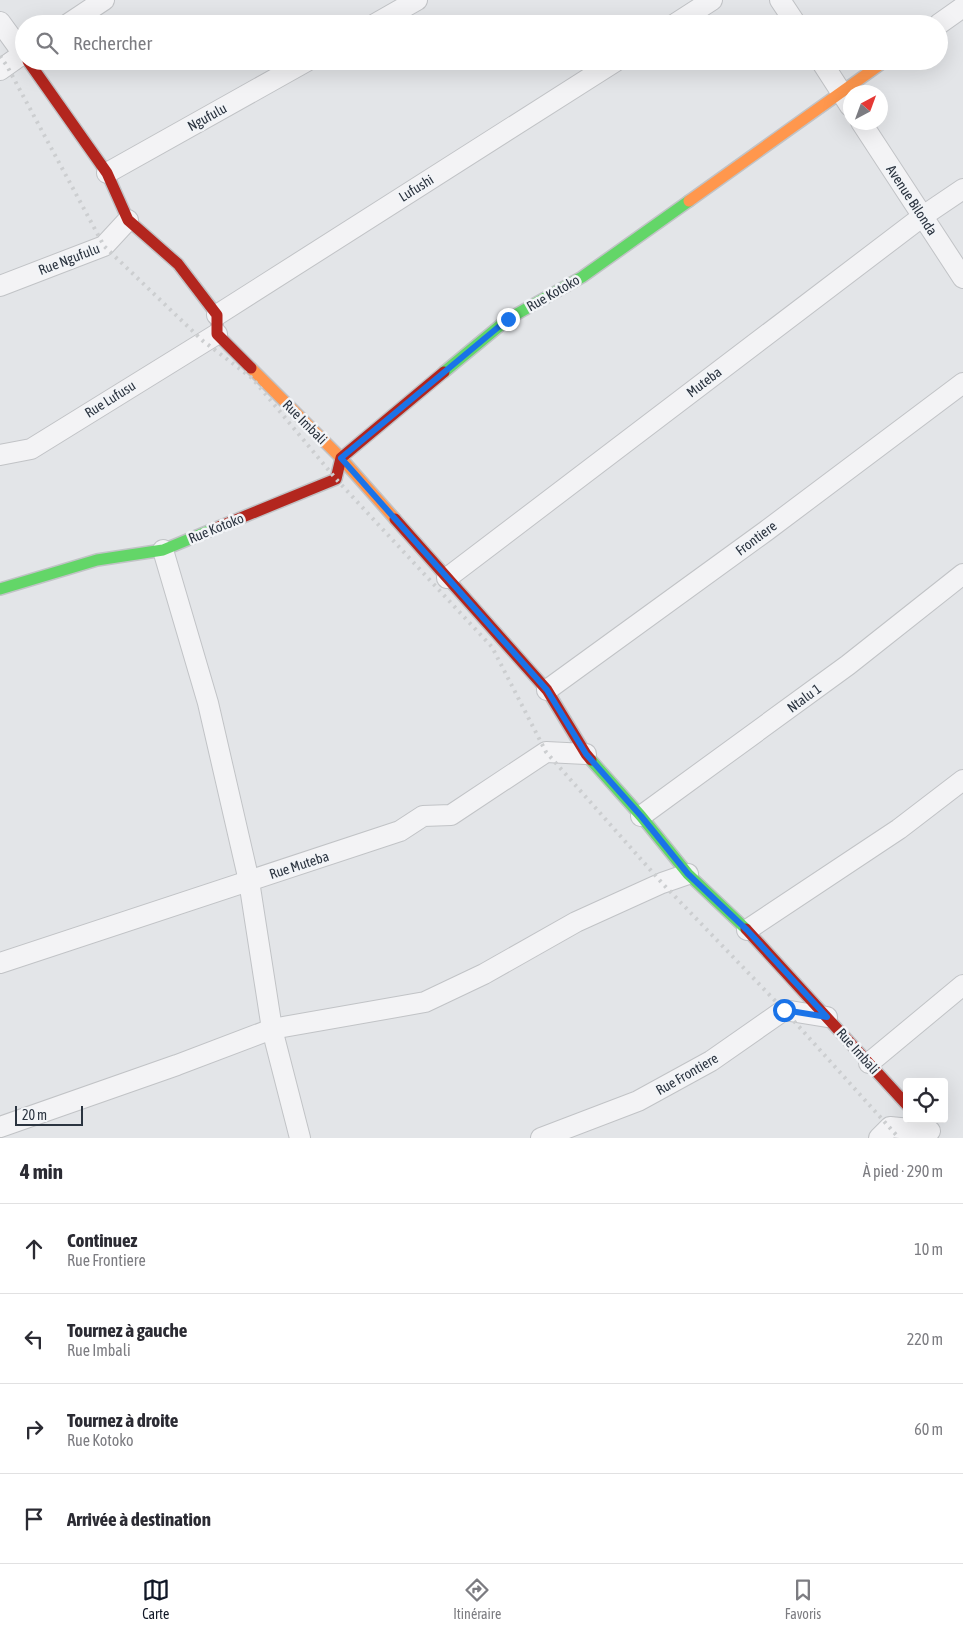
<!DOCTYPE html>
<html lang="fr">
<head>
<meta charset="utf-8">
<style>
	:root { --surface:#fff; --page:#f2f2f3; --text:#2b2b33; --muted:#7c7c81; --line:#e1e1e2; --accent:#111827 }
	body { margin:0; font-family:"Asap Condensed",sans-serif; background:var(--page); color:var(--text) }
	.controls { position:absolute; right:15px; bottom:15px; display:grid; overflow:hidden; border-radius:5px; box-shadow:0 5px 20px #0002 }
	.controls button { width:45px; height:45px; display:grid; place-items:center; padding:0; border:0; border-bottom:1px solid var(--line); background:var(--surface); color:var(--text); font:25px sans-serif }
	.compass { position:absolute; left:843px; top:85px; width:45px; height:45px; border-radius:50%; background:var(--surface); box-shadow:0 5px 20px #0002; rotate:41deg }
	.scale { position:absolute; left:15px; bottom:12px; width:68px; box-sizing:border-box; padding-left:5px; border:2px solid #2b3440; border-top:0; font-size:14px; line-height:18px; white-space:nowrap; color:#2b3440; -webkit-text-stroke:4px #f2f4f7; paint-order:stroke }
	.stop { position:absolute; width:15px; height:15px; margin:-11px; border:4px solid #1a73e8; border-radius:50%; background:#fff }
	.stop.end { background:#1a73e8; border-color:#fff; box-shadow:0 1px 5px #0008 }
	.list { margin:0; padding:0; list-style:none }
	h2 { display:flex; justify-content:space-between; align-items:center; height:65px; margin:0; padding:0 20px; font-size:21px }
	h2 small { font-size:16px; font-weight:400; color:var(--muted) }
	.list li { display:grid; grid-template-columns:32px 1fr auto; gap:15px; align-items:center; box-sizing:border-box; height:90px; padding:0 20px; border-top:1px solid var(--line) }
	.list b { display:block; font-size:19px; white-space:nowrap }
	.list p { margin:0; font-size:16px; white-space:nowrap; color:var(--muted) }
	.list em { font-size:16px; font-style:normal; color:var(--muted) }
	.icon { flex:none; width:28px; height:28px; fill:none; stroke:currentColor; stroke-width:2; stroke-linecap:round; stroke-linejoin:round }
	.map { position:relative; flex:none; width:963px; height:1138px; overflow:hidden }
	.search { position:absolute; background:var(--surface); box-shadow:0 5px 20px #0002; left:15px; right:15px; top:15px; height:55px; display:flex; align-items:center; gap:12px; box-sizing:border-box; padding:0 18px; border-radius:28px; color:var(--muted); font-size:19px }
	.sheet { height:425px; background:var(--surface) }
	nav { display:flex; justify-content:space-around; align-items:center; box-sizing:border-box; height:70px; border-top:1px solid var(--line); background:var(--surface); font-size:14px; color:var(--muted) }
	nav a { display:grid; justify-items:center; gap:2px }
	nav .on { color:var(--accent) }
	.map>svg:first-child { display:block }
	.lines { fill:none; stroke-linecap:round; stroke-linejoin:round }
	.street-casing { stroke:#c1c3c6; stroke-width:22 }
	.fast-casing { stroke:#c1c3c6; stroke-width:14 }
	.slow-casing { stroke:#c1c3c6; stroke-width:14 }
	.jam-casing { stroke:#c1c3c6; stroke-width:14 }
	.street { stroke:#f3f3f5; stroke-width:20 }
	.fast { stroke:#63d668; stroke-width:11 }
	.slow { stroke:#ff974d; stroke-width:11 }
	.jam { stroke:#b3261e; stroke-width:11 }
	.rail { stroke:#ccced0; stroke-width:4; stroke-dasharray:2.5 5; stroke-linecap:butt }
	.route { stroke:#1a73e8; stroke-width:6 }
	.labels { text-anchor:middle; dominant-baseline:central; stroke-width:5; stroke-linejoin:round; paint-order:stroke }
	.street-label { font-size:14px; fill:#2b3440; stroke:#f2f4f7 }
</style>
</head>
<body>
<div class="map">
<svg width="963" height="1138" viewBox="0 0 963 1138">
	<rect width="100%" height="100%" fill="#e3e5e8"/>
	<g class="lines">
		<defs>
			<g id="street">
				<path d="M780,0L796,24"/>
				<path d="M0,22L24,55"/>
				<path d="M68,24L104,0"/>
				<path d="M375,24L417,0"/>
				<path d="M675,24L712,0"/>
				<path d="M939,24L963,7"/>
				<path d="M821,61L850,106"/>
				<path d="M0,70L24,53"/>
				<path d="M861,122L963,278"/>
				<path d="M107,173L307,61"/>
				<path d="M0,286L104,246L128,220"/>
				<path d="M217,315L616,61"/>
				<path d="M0,455L31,449L217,334"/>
				<path d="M163,550L208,703L249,881L272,1029L300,1138"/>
				<path d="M447,578L923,216L963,189"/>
				<path d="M547,690L766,531L963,383"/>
				<path d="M641,816L848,665L963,574"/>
				<path d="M747,930L899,829L963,780"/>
				<path d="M0,963L400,831L423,816L451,815L546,752L586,754"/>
				<path d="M869,1063L963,985"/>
				<path d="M0,1127L177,1065L272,1029L425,1002L484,974L576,922L662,883L688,874"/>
				<path d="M541,1138L638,1101L711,1061L784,1010L827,1017"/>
				<path d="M879,1138L890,1127L930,1131"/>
			</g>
			<g id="fast">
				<path d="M444,372L508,319L582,277L689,201"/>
				<path d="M0,589L97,560L163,550L216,528"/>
				<path d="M591,760L641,816L688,874L746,929"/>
			</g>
			<g id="slow">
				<path d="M689,201L885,61"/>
				<path d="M251,368L341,458L395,519"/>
			</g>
			<g id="jam">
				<path d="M28,61L107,173L128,220L178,264L217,315V334L251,368"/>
				<path d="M395,519L547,690L586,754L591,760"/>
				<path d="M216,528L336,479L341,458L444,372"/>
				<path d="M746,929L907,1105"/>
			</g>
		</defs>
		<!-- street casing -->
		<use href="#street" class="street-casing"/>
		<!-- fast casing -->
		<use href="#fast" class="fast-casing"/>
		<!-- slow casing -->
		<use href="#slow" class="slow-casing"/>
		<!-- jam casing -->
		<use href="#jam" class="jam-casing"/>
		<!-- street -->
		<use href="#street" class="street"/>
		<!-- fast -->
		<use href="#fast" class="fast"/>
		<!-- slow -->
		<use href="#slow" class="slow"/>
		<!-- jam -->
		<use href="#jam" class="jam"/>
		<!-- rail -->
		<path class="rail" d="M0,56L7,66L104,246L203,341L252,378L336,479L492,647L546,752L662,883L784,1010L899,1138"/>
	</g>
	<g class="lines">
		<!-- route -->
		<path class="route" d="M508,319L341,458L547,690L586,754L641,816L688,874L747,930L827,1017L784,1010"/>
	</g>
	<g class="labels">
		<!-- street labels -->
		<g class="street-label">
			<text transform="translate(207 117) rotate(-29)">Ngufulu</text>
			<text transform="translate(416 188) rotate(-32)">Lufushi</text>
			<text transform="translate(912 200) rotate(57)">Avenue Bilonda</text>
			<text transform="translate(69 259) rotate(-21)">Rue Ngufulu</text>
			<text transform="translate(553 293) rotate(-30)">Rue Kotoko</text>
			<text transform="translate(704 382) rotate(-37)">Muteba</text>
			<text transform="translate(110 399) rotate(-32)">Rue Lufusu</text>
			<text transform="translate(305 422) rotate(45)">Rue Imbali</text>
			<text transform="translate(216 528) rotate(-22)">Rue Kotoko</text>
			<text transform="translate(756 538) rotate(-37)">Frontiere</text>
			<text transform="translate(804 698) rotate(-36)">Ntalu 1</text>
			<text transform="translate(299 865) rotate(-18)">Rue Muteba</text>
			<text transform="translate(858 1051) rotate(48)">Rue Imbali</text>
			<text transform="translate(687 1074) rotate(-30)">Rue Frontiere</text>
		</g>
	</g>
</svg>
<div class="controls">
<button><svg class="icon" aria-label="locate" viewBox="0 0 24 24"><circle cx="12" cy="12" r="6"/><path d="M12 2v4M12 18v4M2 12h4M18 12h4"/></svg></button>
</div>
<svg class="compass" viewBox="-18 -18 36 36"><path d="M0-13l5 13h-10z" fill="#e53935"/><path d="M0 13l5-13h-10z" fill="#7c7c81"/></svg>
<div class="scale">20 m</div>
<div class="stop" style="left:784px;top:1010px"></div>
<div class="stop end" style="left:508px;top:319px"></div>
<div class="search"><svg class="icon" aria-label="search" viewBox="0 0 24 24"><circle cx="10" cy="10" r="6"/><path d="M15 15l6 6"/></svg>Rechercher</div>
</div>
<section class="sheet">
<h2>4 min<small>À pied · 290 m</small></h2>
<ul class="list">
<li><svg class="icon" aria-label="ahead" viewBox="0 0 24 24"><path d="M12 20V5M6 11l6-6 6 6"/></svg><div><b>Continuez</b><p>Rue Frontiere</p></div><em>10 m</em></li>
<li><svg class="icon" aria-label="left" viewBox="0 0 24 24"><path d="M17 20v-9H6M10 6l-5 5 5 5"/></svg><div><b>Tournez à gauche</b><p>Rue Imbali</p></div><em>220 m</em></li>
<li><svg class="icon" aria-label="right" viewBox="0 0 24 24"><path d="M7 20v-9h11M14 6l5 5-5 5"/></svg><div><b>Tournez à droite</b><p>Rue Kotoko</p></div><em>60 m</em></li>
<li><svg class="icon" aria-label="arrive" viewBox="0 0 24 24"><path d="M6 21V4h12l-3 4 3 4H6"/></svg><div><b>Arrivée à destination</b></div></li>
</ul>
</section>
<nav>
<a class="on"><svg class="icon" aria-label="map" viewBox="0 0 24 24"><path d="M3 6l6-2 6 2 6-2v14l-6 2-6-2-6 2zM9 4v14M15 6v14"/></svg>Carte</a>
<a><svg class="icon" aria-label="directions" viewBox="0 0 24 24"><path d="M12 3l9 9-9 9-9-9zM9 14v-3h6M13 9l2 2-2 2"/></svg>Itinéraire</a>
<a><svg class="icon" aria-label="saved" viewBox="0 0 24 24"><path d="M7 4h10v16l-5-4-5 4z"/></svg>Favoris</a>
</nav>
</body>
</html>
